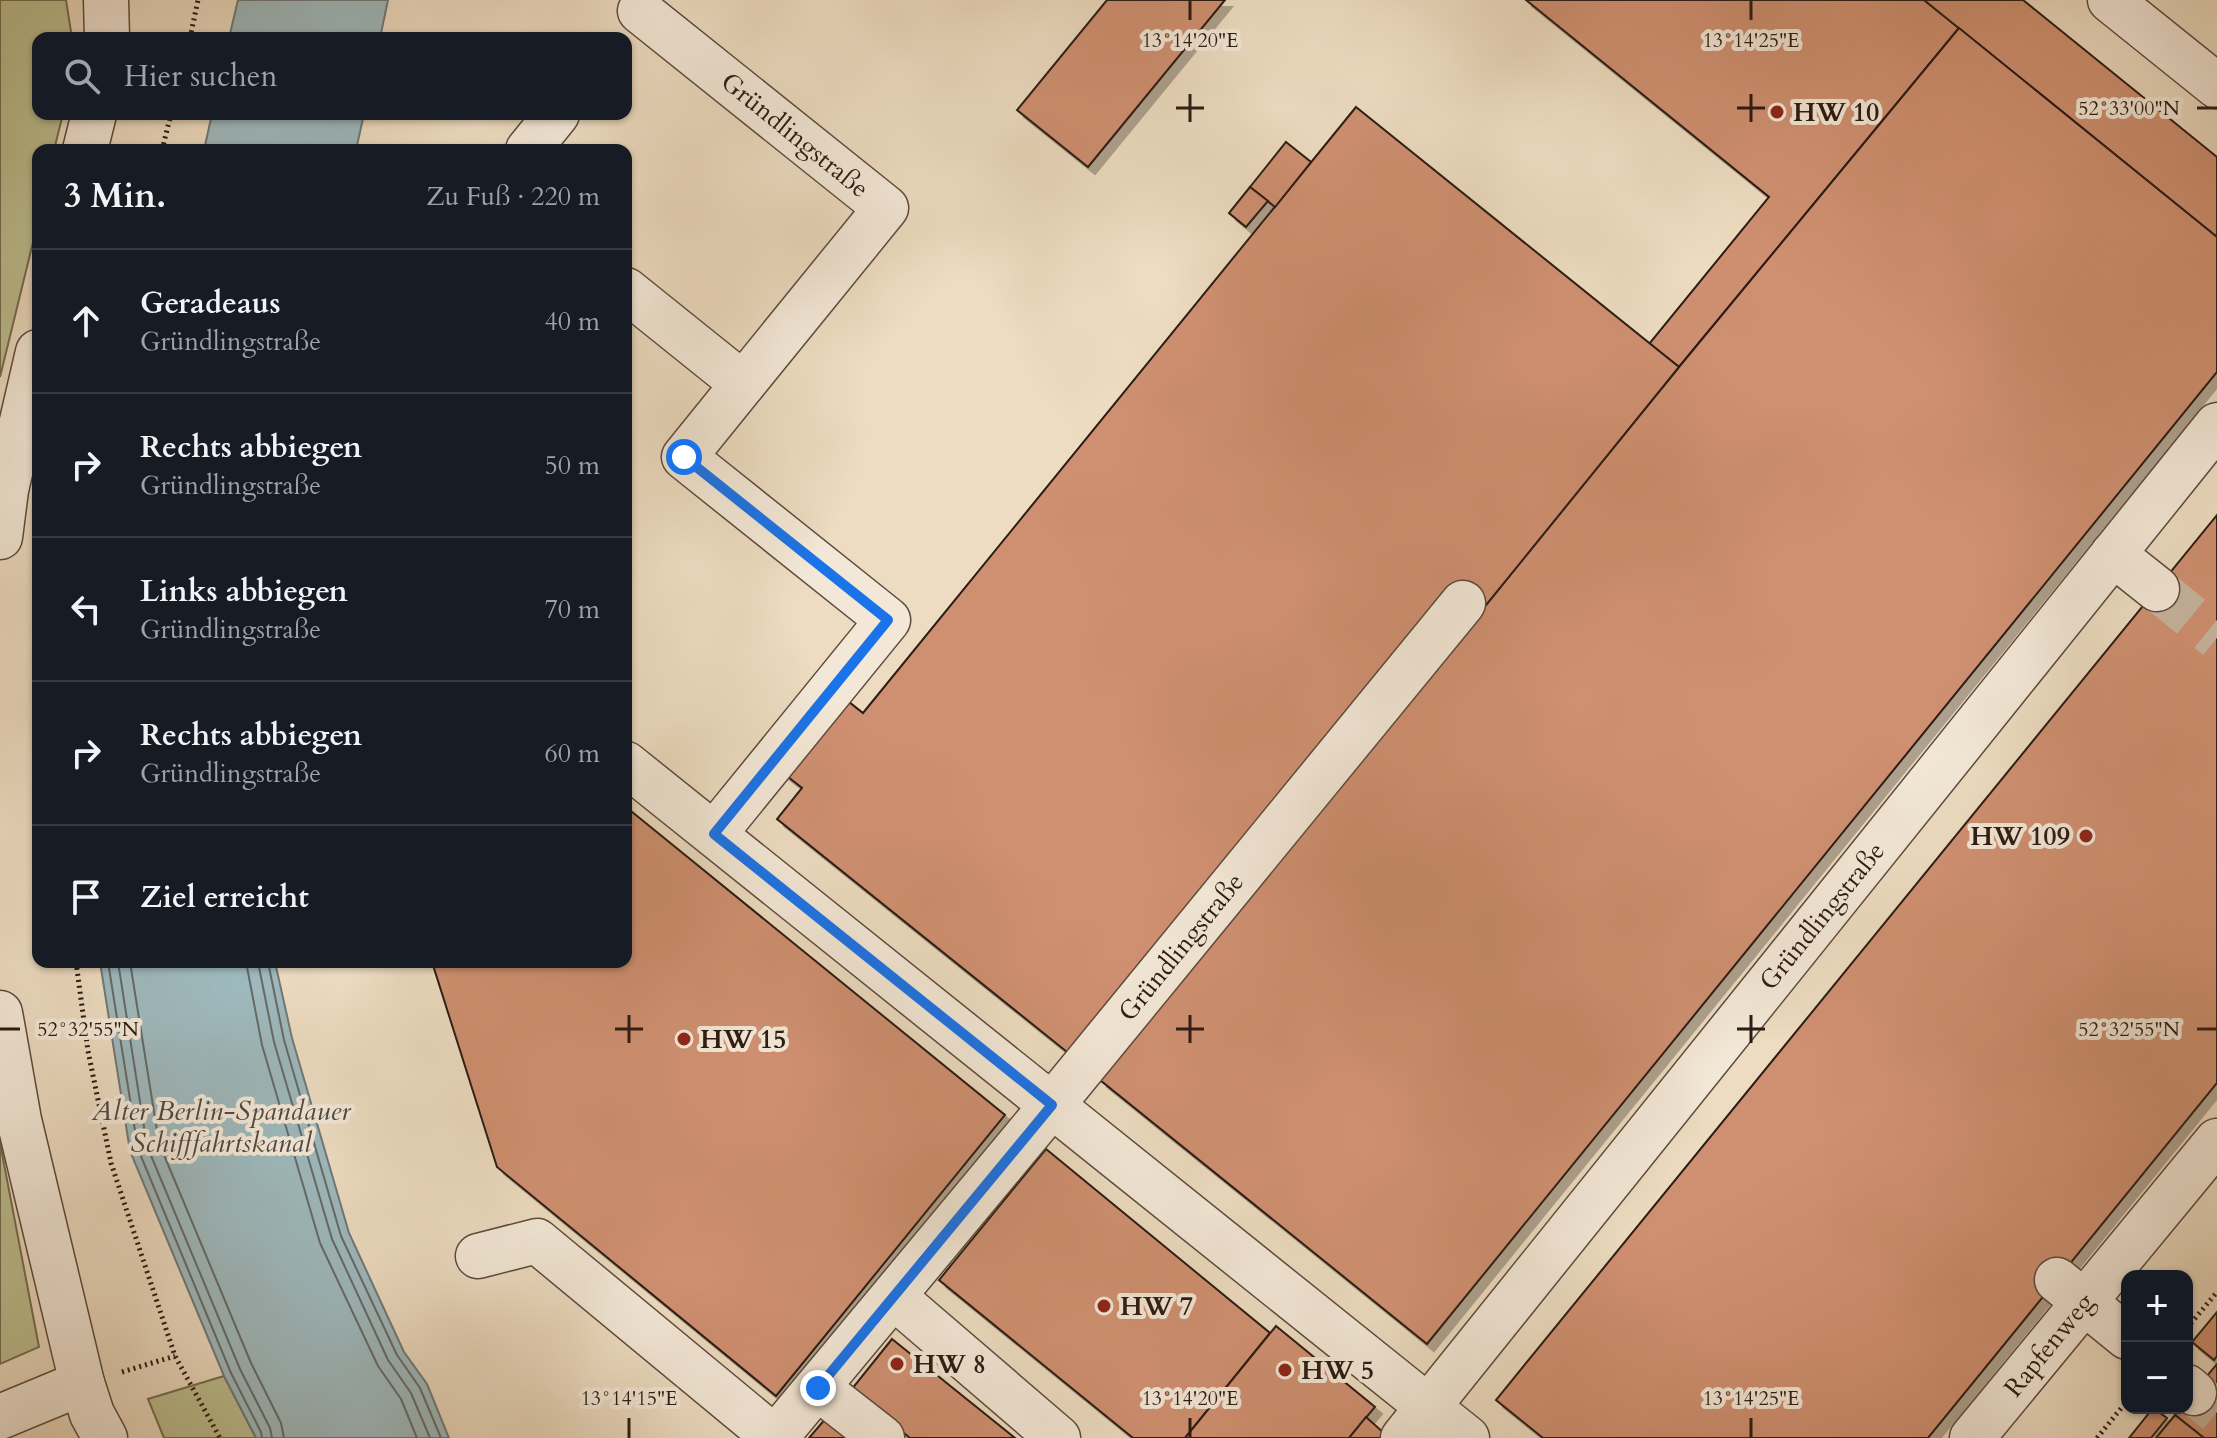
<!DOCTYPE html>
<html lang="de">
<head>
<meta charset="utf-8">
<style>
	:root { --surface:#171b24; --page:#20242c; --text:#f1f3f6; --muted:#9ea1a6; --line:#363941 }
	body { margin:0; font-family:Cardo,serif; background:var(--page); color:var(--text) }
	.controls { position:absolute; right:24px; bottom:24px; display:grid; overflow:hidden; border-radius:16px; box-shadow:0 2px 6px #0004 }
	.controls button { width:72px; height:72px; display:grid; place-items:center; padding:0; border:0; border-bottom:2px solid var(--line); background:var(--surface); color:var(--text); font:40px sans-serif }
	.stop { position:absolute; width:24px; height:24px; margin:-18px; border:6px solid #1a73e8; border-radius:50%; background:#fff }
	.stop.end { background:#1a73e8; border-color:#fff; box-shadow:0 2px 8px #0008 }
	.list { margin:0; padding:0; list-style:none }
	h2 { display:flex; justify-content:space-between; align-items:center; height:104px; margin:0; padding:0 32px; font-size:34px }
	h2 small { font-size:26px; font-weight:400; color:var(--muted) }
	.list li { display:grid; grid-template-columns:52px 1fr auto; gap:24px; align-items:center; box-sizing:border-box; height:144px; padding:0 32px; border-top:2px solid var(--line) }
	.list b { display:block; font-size:30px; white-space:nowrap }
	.list p { margin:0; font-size:26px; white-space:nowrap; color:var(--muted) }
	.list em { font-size:26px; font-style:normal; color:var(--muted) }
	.icon { flex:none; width:44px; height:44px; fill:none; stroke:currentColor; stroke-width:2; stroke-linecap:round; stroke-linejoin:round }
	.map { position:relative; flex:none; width:2217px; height:1438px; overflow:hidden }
	.search { position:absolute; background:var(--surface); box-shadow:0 2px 6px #0004; left:32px; top:32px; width:600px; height:88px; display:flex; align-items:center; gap:20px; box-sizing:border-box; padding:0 28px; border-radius:16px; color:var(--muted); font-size:30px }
	.panel { position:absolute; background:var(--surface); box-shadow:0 2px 6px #0004; left:32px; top:144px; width:600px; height:824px; border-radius:16px }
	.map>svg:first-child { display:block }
	.green { fill:#bdbf90; stroke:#746c52; stroke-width:2 }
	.water { fill:#9eb9bd; stroke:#707979; stroke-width:2 }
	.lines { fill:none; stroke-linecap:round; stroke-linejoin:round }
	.shore { stroke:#656a68; stroke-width:2 }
	.building { fill:#cf9071; stroke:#2c1a13; stroke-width:2; filter:url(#shadow) }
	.minor-tunnel { stroke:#c6b59e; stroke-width:44; stroke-dasharray:44 22; stroke-linecap:butt }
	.minor-casing { stroke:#5c4a3e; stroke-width:47 }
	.path { stroke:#2c1a13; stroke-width:5; stroke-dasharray:2 4; stroke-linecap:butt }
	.minor { stroke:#f3e8d7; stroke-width:44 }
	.route { stroke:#1a73e8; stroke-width:10 }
	.ticks { fill:none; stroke:#2c1a13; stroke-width:3 }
	.poi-dot { fill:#8f2418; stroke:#f3e8d7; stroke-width:3 }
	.labels { text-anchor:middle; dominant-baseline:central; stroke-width:8; stroke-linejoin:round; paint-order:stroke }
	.poi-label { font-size:26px; font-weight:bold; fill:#2c1a13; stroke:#f3e8d7; text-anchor:start }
	.street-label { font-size:26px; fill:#2c1a13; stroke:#f3e8d7 }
	.water-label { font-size:28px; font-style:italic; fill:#4e4a46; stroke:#f3e8d7 }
	.ticks-label { font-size:20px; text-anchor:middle; fill:#2c1a13; stroke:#f3e8d7; stroke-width:8; stroke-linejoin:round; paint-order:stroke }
</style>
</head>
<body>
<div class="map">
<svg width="2217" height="1438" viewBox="0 0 2217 1438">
	<defs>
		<filter id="shadow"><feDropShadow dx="7" dy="7" stdDeviation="0" flood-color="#0004"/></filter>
	</defs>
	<rect width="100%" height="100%" fill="#eddcc1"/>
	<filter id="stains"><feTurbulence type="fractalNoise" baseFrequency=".0025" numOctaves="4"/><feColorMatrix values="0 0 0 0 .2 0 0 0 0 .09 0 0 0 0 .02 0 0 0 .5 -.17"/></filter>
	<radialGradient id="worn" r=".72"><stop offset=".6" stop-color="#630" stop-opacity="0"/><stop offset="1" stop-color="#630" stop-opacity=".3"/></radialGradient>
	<!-- green -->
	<g class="green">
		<path d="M0,0H66L72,38H38V114H63L54,150H38V222L0,377Z"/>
		<path d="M0,1143L39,1347L0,1364Z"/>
		<path d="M224,1376L256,1438H164L148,1399Z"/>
	</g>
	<!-- water -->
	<g class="water">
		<path d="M238,0H388L380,38H229Z"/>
		<path d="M212,114H364L356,150H204Z"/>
		<path d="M100,962H275L292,1038L349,1233L404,1352L427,1384L449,1438H256L224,1376L130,1151Z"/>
	</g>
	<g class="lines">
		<!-- shore -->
		<g class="shore">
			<path d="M108,962L138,1149L231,1373L261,1432L262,1438"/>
			<path d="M118,962L147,1146L240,1369L270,1428L272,1438"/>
			<path d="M130,962L159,1143L251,1363L281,1423L284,1438"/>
			<path d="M246,962L262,1045L320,1243L378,1366L401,1399L417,1438"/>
			<path d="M258,962L274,1042L332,1239L388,1360L411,1393L430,1438"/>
			<path d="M268,962L284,1040L341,1236L397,1355L420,1388L441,1438"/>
		</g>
	</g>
	<!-- building -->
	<g class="building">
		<path d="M1107,0H1225L1088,167L1017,110Z"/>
		<path d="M1526,0H1924L1959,28L1679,367L1649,344L1769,197Z"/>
		<path d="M1924,0H2023L2217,157V237Z"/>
		<path d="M1959,28L2217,237V372L1427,1344L1100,1080L1679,367Z"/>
		<path d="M1356,107L1679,367L1478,615L1072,1056L777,819L802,788L783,773L844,698L863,713Z"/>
		<path d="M1286,142L1311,162L1275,207L1250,187Z"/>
		<path d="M1250,187L1268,201L1246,227L1229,213Z"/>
		<path d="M2217,515V1083L1928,1438H1543L1496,1400Z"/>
		<path d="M626,807L1005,1115L776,1396L497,1167L432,962H626Z"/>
		<path d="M1046,1149L1270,1333L1185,1438H1133L939,1280Z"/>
		<path d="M2217,1312V1356L2214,1360L2192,1342Z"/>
		<path d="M1276,1326L1375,1407L1349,1438H1185Z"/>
		<path d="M892,1339L1015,1438H910L851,1390Z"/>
		<path d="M2217,1364V1386L2206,1377Z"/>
		<path d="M2206,1377L2217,1386V1438H2204L2175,1415Z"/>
		<path d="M2153,1408L2167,1418L2151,1438H2129Z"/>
		<path d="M2175,1415L2204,1438H2156Z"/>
		<path d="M827,1417L852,1438H809Z"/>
		<path d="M1366,1417L1384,1433L1380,1438H1349Z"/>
	</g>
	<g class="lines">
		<!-- minor-tunnel -->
		<g class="minor-tunnel">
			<path d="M2157,589L2217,638"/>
			<path d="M2194,1393L2217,1412"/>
		</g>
		<defs>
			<g id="minor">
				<path d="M106,0L107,38"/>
				<path d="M2110,0L2217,86"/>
				<path d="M85,150L94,114"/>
				<path d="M528,150L557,114"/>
				<path d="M626,290L743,384L886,208L640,11"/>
				<path d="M0,537L6,490L38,352"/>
				<path d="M2113,554L2157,589"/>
				<path d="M626,764L1467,1438"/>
				<path d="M714,834L888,620L684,457L743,384"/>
				<path d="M0,1013L19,1120L82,1383L92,1414L105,1438"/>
				<path d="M478,1256L537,1241L775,1438L1052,1105L1463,603"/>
				<path d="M2057,1280L2127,1337"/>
				<path d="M894,1297L1058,1438"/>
				<path d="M2187,1387L2194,1393"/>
				<path d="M818,1388L882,1438"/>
				<path d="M0,1417L82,1383"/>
				<path d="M1403,1438L2217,425"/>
				<path d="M1972,1438L2217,1141"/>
			</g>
		</defs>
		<!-- minor casing -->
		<use href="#minor" class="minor-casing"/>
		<!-- path -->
		<g class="path">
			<path d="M190,38L198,0"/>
			<path d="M162,150L171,114"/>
			<path d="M76,962L88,1051L111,1163L175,1356L220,1438"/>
			<path d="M2187,1328L2217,1292"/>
			<path d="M122,1372L175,1356"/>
			<path d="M2097,1438L2127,1401"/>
		</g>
		<!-- minor -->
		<use href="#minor" class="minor"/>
	</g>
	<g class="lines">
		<!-- route -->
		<path class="route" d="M684,457L888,620L714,834L1052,1105L818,1388"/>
	</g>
	<!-- ticks -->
	<path class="ticks" d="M1190,0V20M1751,0V20M1190,94V122M1751,94V122M1176,108H1204M1737,108H1765M2197,108H2217M629,1015V1043M1190,1015V1043M1751,1015V1043M0,1029H20M615,1029H643M1176,1029H1204M1737,1029H1765M2197,1029H2217M629,1418V1438M1190,1418V1438M1751,1418V1438"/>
	<!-- markers -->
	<g class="poi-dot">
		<circle cx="1777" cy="112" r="8"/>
		<circle cx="2086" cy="836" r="8"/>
		<circle cx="684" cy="1039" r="8"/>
		<circle cx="1104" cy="1306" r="8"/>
		<circle cx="897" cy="1364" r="8"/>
		<circle cx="1285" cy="1370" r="8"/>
	</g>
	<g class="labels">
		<!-- poi labels -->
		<g class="poi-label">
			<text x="1793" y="112">HW 10</text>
			<text x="2070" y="836" text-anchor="end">HW 109</text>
			<text x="700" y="1039">HW 15</text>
			<text x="1120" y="1306">HW 7</text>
			<text x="913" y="1364">HW 8</text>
			<text x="1301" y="1370">HW 5</text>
		</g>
		<!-- street labels -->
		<g class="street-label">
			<text transform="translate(795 135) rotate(39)">Gründlingstraße</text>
			<text transform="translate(1822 916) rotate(-51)">Gründlingstraße</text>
			<text transform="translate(1181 947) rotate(-51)">Gründlingstraße</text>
			<text transform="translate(2049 1345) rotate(-51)">Rapfenweg</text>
		</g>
		<!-- water labels -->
		<g class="water-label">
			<text x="221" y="1111">Alter Berlin-Spandauer<tspan x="221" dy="32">Schifffahrtskanal</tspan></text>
		</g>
	</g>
	<g class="ticks-label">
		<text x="1190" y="47">13°14'20"E</text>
		<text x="1751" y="47">13°14'25"E</text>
		<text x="2129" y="115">52°33'00"N</text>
		<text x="88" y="1036">52°32'55"N</text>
		<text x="2129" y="1036">52°32'55"N</text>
		<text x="629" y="1405">13°14'15"E</text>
		<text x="1190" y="1405">13°14'20"E</text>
		<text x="1751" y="1405">13°14'25"E</text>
	</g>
	<rect width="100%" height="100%" filter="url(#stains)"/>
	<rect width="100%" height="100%" fill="url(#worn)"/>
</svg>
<div class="controls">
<button>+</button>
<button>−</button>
</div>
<div class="stop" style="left:684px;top:457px"></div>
<div class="stop end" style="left:818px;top:1388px"></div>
<div class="search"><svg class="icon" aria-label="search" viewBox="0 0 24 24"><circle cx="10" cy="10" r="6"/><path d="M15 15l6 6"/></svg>Hier suchen</div>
<section class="panel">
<h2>3 Min.<small>Zu Fuß · 220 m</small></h2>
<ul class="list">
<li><svg class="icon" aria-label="ahead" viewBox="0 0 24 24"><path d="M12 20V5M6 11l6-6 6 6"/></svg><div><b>Geradeaus</b><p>Gründlingstraße</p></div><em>40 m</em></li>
<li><svg class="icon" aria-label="right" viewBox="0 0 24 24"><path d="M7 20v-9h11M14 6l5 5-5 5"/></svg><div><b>Rechts abbiegen</b><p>Gründlingstraße</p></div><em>50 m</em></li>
<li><svg class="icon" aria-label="left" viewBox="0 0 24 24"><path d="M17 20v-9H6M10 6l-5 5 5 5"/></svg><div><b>Links abbiegen</b><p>Gründlingstraße</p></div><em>70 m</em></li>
<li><svg class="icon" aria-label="right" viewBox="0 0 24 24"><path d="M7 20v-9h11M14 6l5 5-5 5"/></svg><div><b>Rechts abbiegen</b><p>Gründlingstraße</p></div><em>60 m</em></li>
<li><svg class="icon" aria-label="arrive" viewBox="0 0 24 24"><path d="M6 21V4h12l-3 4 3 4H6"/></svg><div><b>Ziel erreicht</b></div></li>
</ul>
</section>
</div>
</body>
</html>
